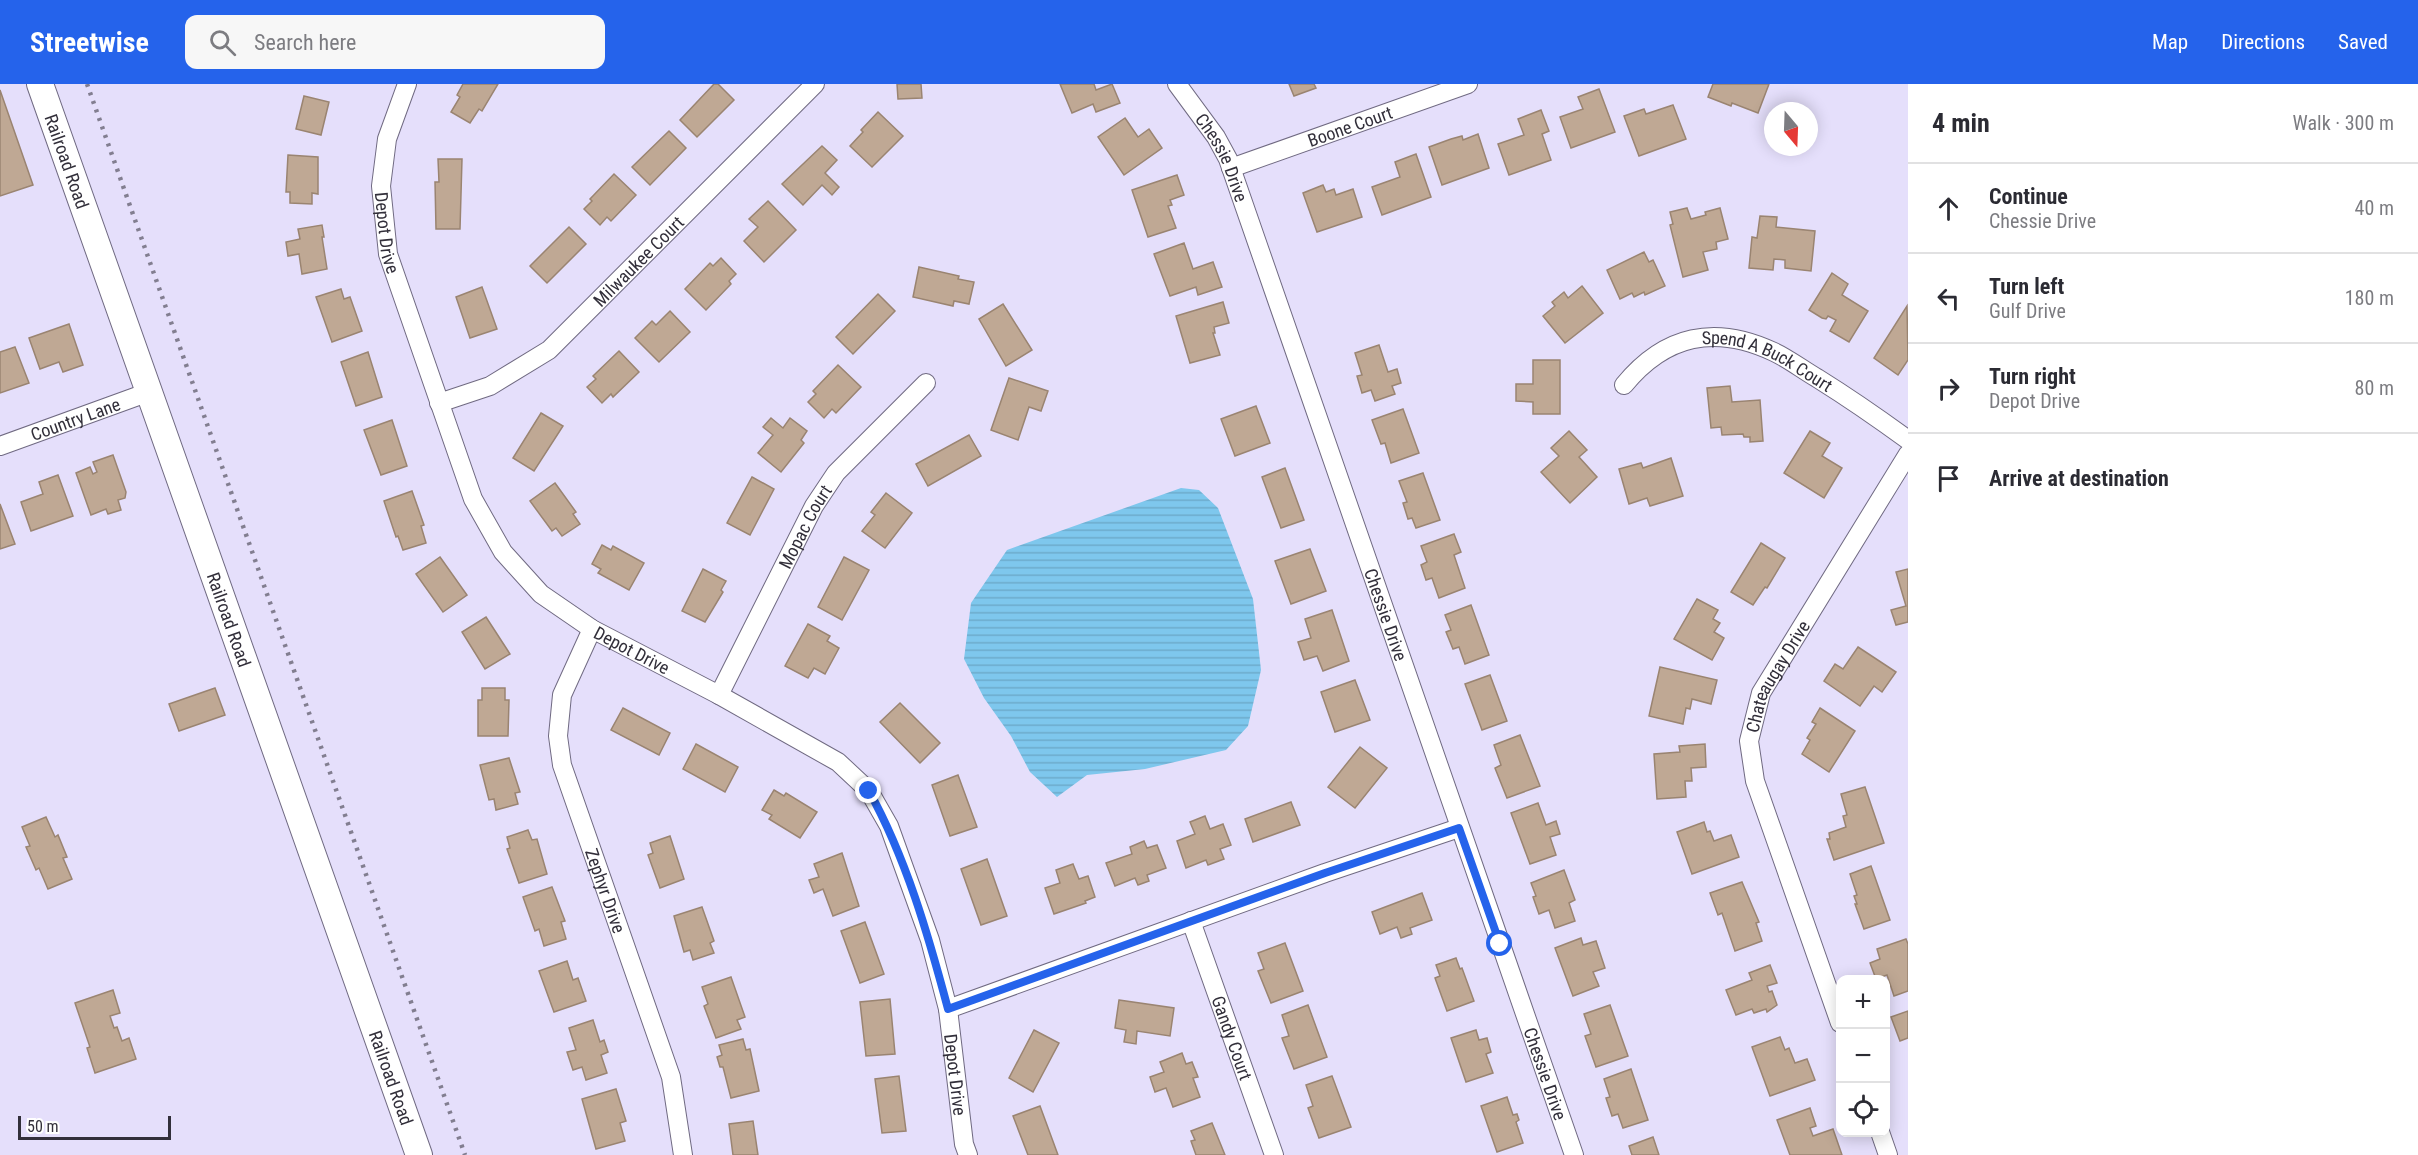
<!DOCTYPE html>
<html lang="en">
<head>
<meta charset="utf-8">
<style>
	:root { --surface:#fff; --page:#f7f7f7; --text:#2b2b33; --muted:#7c7c81; --line:#e1e1e2; --accent:#2563eb }
	body { margin:0; font-family:"Roboto Condensed",sans-serif; background:var(--page); color:var(--text) }
	.controls { position:absolute; right:18px; bottom:18px; display:grid; overflow:hidden; border-radius:12px; box-shadow:0 3px 15px #0003 }
	.controls button { width:54px; height:54px; display:grid; place-items:center; padding:0; border:0; border-bottom:2px solid var(--line); background:var(--surface); color:var(--text); font:30px sans-serif }
	.compass { position:absolute; left:1764px; top:18px; width:54px; height:54px; border-radius:50%; background:var(--surface); box-shadow:0 3px 15px #0003; rotate:161deg }
	.scale { position:absolute; left:18px; bottom:15px; width:153px; box-sizing:border-box; padding-left:6px; border:3px solid #322f3a; border-top:0; font-size:16px; line-height:21px; white-space:nowrap; color:#322f3a; -webkit-text-stroke:4px #fff; paint-order:stroke }
	.stop { position:absolute; width:18px; height:18px; margin:-14px; border:4px solid #2563eb; border-radius:50%; background:#fff }
	.stop.end { background:#2563eb; border-color:#fff; box-shadow:0 2px 6px #0008 }
	.list { margin:0; padding:0; list-style:none }
	h2 { display:flex; justify-content:space-between; align-items:center; height:78px; margin:0; padding:0 24px; font-size:26px }
	h2 small { font-size:20px; font-weight:400; color:var(--muted) }
	.list li { display:grid; grid-template-columns:39px 1fr auto; gap:18px; align-items:center; box-sizing:border-box; height:90px; padding:0 24px; border-top:2px solid var(--line) }
	.list b { display:block; font-size:22px; white-space:nowrap }
	.list p { margin:0; font-size:20px; white-space:nowrap; color:var(--muted) }
	.list em { font-size:20px; font-style:normal; color:var(--muted) }
	.icon { flex:none; width:33px; height:33px; fill:none; stroke:currentColor; stroke-width:2; stroke-linecap:round; stroke-linejoin:round }
	.map { position:relative; flex:none; width:1908px; height:1071px; overflow:hidden }
	header { display:flex; align-items:center; gap:36px; box-sizing:border-box; height:84px; padding:0 30px; background:var(--accent); color:#fff }
	header strong { font-size:28px }
	nav { display:flex; gap:33px; margin-inline-start:auto; font-size:21px }
	.search { width:420px; height:54px; background:var(--page); display:flex; align-items:center; gap:15px; box-sizing:border-box; padding:0 21px; border-radius:12px; color:var(--muted); font-size:22px }
	main { display:flex }
	aside { flex:1; background:var(--surface) }
	.map>svg:first-child { display:block }
	.water { fill:url(#water-rules) }
	.building { fill:#bfa894; stroke:#9a8471; stroke-width:1.5 }
	.lines { fill:none; stroke-linecap:round; stroke-linejoin:round }
	.street-casing { stroke:#706a82; stroke-width:20 }
	.secondary-casing { stroke:#706a82; stroke-width:28 }
	.street { stroke:#fff; stroke-width:18 }
	.secondary { stroke:#fff; stroke-width:26 }
	.rail { stroke:#827e90; stroke-width:4.5; stroke-dasharray:3 6; stroke-linecap:butt }
	.route { stroke:#2563eb; stroke-width:8 }
	.labels { text-anchor:middle; dominant-baseline:central; stroke-width:4.5; stroke-linejoin:round; paint-order:stroke }
	.street-label { font-size:18px; fill:#322f3a; stroke:#fff }
</style>
</head>
<body>
<header>
<strong>Streetwise</strong>
<div class="search"><svg class="icon" aria-label="search" viewBox="0 0 24 24"><circle cx="10" cy="10" r="6"/><path d="M15 15l6 6"/></svg>Search here</div>
<nav><a>Map</a><a>Directions</a><a>Saved</a></nav>
</header>
<main>
<div class="map">
<svg width="1908" height="1071" viewBox="0 0 1908 1071">
	<defs>
		<pattern id="water-rules" width="6" height="5" patternUnits="userSpaceOnUse" patternTransform="scale(1.5)"><rect width="6" height="5" fill="#7ec7ed"/><path d="M0 2.5h6" fill="none" stroke="#6dabcc"/></pattern>
	</defs>
	<rect width="100%" height="100%" fill="#e5dffb"/>
	<!-- water -->
	<path class="water" d="M1181,404L1199,406L1218,424L1253,515L1261,586L1248,642L1226,666L1145,685L1087,691L1057,713L1030,688L1011,652L984,614L964,575L971,519L1007,466Z"/>
	<!-- building -->
	<g class="building">
		<path d="M463,0H498L482,27L479,25L470,39L451,28L460,13L457,11Z"/>
		<path d="M714,0H718L734,16L697,53L680,36Z"/>
		<path d="M897,0H921L922,14L898,15Z"/>
		<path d="M1060,0H1094L1096,6L1112,0L1120,19L1096,28L1093,20L1072,29Z"/>
		<path d="M1289,0H1314L1316,4L1294,12Z"/>
		<path d="M1713,0H1769L1758,29L1732,19L1731,22L1708,13Z"/>
		<path d="M1599,5L1615,48L1571,64L1560,33L1583,25L1578,13Z"/>
		<path d="M0,6L33,101L0,112Z"/>
		<path d="M304,12L329,18L321,51L296,45Z"/>
		<path d="M1673,21L1686,55L1639,72L1624,32L1644,25L1646,30Z"/>
		<path d="M1541,26L1549,47L1542,50L1551,76L1509,91L1498,60L1524,51L1518,35Z"/>
		<path d="M878,28L903,52L872,83L850,62L863,48L861,46Z"/>
		<path d="M1125,34L1138,53L1149,45L1162,64L1124,91L1098,53Z"/>
		<path d="M669,47L686,64L650,101L632,83Z"/>
		<path d="M1478,50L1489,84L1442,101L1429,63L1451,55L1462,52L1463,56Z"/>
		<path d="M822,62L837,76L825,89L839,103L832,111L822,101L803,121L782,100Z"/>
		<path d="M1416,70L1431,113L1382,131L1372,103L1400,93L1395,78Z"/>
		<path d="M288,71L318,73V110L312,109V120L290,119V108H286Z"/>
		<path d="M438,75H462L460,145H436L435,98H439Z"/>
		<path d="M614,90L636,111L611,137L607,133L600,141L584,125L592,117L590,115Z"/>
		<path d="M1177,91L1184,111L1170,116L1172,121L1168,122L1176,144L1148,153L1132,106Z"/>
		<path d="M1323,101L1326,108L1334,105L1336,111L1353,105L1362,133L1317,148L1303,109Z"/>
		<path d="M768,117L796,146L764,178L744,157L758,143L749,135Z"/>
		<path d="M1687,124L1691,135L1706,131L1705,128L1720,124L1728,155L1716,158L1717,165L1703,168L1708,186L1683,193L1670,141L1673,140L1670,128Z"/>
		<path d="M1760,132L1777,133L1776,143L1815,147L1811,187L1785,184V176L1774,175L1773,186L1749,184L1752,153L1757,154Z"/>
		<path d="M322,141L324,153H322L327,185L302,190L299,170L288,172L286,158L300,155L298,145Z"/>
		<path d="M569,143L586,160L547,199L530,182Z"/>
		<path d="M1184,159L1193,185L1213,178L1222,203L1198,211L1196,203L1170,212L1154,170Z"/>
		<path d="M1644,168L1649,178L1653,176L1665,202L1645,211L1644,208L1634,213L1632,209L1620,215L1607,186Z"/>
		<path d="M721,174L736,190L729,197L731,200L706,226L685,205L710,179L713,182Z"/>
		<path d="M919,183L959,192L958,195L974,198L969,220L954,217L953,222L913,213Z"/>
		<path d="M1832,189L1848,200L1842,211L1868,227L1849,258L1830,247L1836,236L1828,232L1826,235L1822,234L1809,226Z"/>
		<path d="M1582,202L1603,229L1565,259L1543,232L1555,222L1552,218L1564,208L1568,214Z"/>
		<path d="M482,203L497,245L470,254L456,213Z"/>
		<path d="M341,205L344,215L350,213L362,247L332,258L316,213Z"/>
		<path d="M878,210L895,227L853,270L836,253Z"/>
		<path d="M1223,218L1229,239L1214,243L1215,249H1213L1220,271L1190,279L1176,232Z"/>
		<path d="M1003,220L1032,266L1006,282L979,235Z"/>
		<path d="M1907,222L1908,276L1898,291L1874,274Z"/>
		<path d="M670,227L690,248L659,278L635,254L652,237L656,241Z"/>
		<path d="M69,240L83,281L63,288L59,278L40,285L29,254Z"/>
		<path d="M1379,261L1388,288L1397,285L1401,299L1392,302L1395,310L1375,317L1371,306L1362,309L1357,292L1362,291L1355,269Z"/>
		<path d="M15,263L29,299L0,309V268Z"/>
		<path d="M619,267L639,288L613,313L611,310L602,319L587,303L596,295L593,292Z"/>
		<path d="M368,268L382,313L356,322L341,278Z"/>
		<path d="M1533,276H1560V330H1533V318L1516,317V300H1533Z"/>
		<path d="M838,281L861,303L836,329L832,325L824,334L808,318L816,310L813,307Z"/>
		<path d="M1009,294L1048,307L1041,327L1029,323L1018,356L991,346Z"/>
		<path d="M1730,302L1732,318L1760,316L1763,357L1750,358V353H1744L1743,350L1722,351L1721,343L1711,344L1707,304Z"/>
		<path d="M1256,322L1270,359L1235,372L1221,335Z"/>
		<path d="M1403,325L1419,369L1391,379L1385,359L1381,360L1372,336Z"/>
		<path d="M541,329L563,342L534,387L513,374Z"/>
		<path d="M771,334L783,344L790,334L807,347L801,356L804,359L781,388L758,369L773,351L763,343Z"/>
		<path d="M392,336L407,382L381,391L364,346Z"/>
		<path d="M1569,347L1587,366L1579,373L1597,393L1570,419L1541,388L1559,372L1551,364Z"/>
		<path d="M1810,347L1830,359L1822,372L1842,384L1824,414L1784,389Z"/>
		<path d="M969,351L981,372L928,402L916,380Z"/>
		<path d="M113,371L126,408L125,414L118,416L121,426L108,430L106,425L91,431L76,389L90,383L93,390L97,388L93,378Z"/>
		<path d="M1671,374L1683,412L1650,422L1647,414L1629,420L1619,385L1641,379L1643,384Z"/>
		<path d="M1285,384L1304,436L1281,444L1262,393Z"/>
		<path d="M1423,389L1440,436L1416,444L1412,434L1408,435L1403,419L1407,418L1399,397Z"/>
		<path d="M58,391L73,432L31,447L21,418L43,410L39,398Z"/>
		<path d="M752,393L774,405L750,451L727,439Z"/>
		<path d="M555,399L576,428L573,430L580,440L562,452L556,444L552,447L530,417Z"/>
		<path d="M412,407L424,441L421,442L426,459L403,466L398,452L396,453L384,417Z"/>
		<path d="M886,409L912,429L885,464L862,447L875,431L871,428Z"/>
		<path d="M0,420L15,460L0,465Z"/>
		<path d="M1454,450L1461,468L1454,471L1465,504L1439,514L1432,494L1426,496L1421,481L1427,478L1421,462Z"/>
		<path d="M1761,459L1785,474L1767,504L1765,503L1753,521L1731,508Z"/>
		<path d="M602,461L611,466L613,462L644,479L629,506L598,489L601,485L592,480Z"/>
		<path d="M1310,465L1326,507L1291,520L1275,477Z"/>
		<path d="M440,473L467,511L443,528L416,490Z"/>
		<path d="M844,473L869,486L842,536L818,523Z"/>
		<path d="M703,485L726,497L721,506L723,508L705,538L682,527Z"/>
		<path d="M1908,485V538L1896,541L1891,526L1906,522L1896,488Z"/>
		<path d="M1697,515L1718,526L1713,535L1720,539L1714,548L1724,554L1712,576L1674,555Z"/>
		<path d="M1471,521L1489,571L1465,580L1459,563L1453,565L1446,548L1451,546L1445,531Z"/>
		<path d="M1332,526L1349,577L1323,587L1317,572L1304,576L1298,558L1311,554L1305,535Z"/>
		<path d="M486,533L510,570L485,585L462,548Z"/>
		<path d="M808,540L830,552L827,557L839,564L825,590L814,584L808,594L785,582Z"/>
		<path d="M1858,563L1896,588L1882,608L1874,602L1860,622L1824,597L1835,580L1843,585Z"/>
		<path d="M1660,583L1717,596L1711,620L1692,615L1690,625L1686,624L1683,640L1649,632Z"/>
		<path d="M1490,591L1507,637L1482,646L1465,600Z"/>
		<path d="M1355,596L1370,636L1335,648L1321,608Z"/>
		<path d="M215,604L225,631L179,647L169,620Z"/>
		<path d="M482,604H505V616H509L508,652H478V616H482Z"/>
		<path d="M900,619L940,659L920,679L880,638Z"/>
		<path d="M623,624L670,649L659,671L611,646Z"/>
		<path d="M1820,624L1855,647L1829,688L1802,670L1810,656L1807,654L1816,640L1812,638Z"/>
		<path d="M1520,651L1540,702L1507,714L1495,684L1501,681L1494,661Z"/>
		<path d="M696,660L738,683L725,708L683,685Z"/>
		<path d="M1705,660L1706,683L1691,684L1692,697H1685L1686,713L1657,715L1654,670L1680,668L1679,662Z"/>
		<path d="M1360,663L1387,684L1355,724L1328,703Z"/>
		<path d="M509,674L520,708L515,709L518,720L496,726L494,715L489,716L480,681Z"/>
		<path d="M958,691L977,743L950,752L932,701Z"/>
		<path d="M1865,703L1884,759L1834,776L1827,755H1830L1829,749L1846,743L1843,732L1847,731L1841,710Z"/>
		<path d="M774,706L784,712L786,709L817,728L800,754L769,735L772,731L762,726Z"/>
		<path d="M1291,718L1300,741L1253,758L1245,735Z"/>
		<path d="M1538,719L1546,741L1556,737L1560,750L1550,753L1556,771L1530,780L1511,729Z"/>
		<path d="M1205,732L1210,745L1223,740L1231,761L1220,765L1224,775L1208,781L1206,776L1186,784L1177,757L1195,750L1190,738Z"/>
		<path d="M46,733L55,753L58,751L67,773L63,774L72,795L48,805L39,784L36,786L26,763L30,762L22,743Z"/>
		<path d="M1704,738L1707,748L1710,747L1714,757L1731,751L1739,773L1692,790L1677,748Z"/>
		<path d="M528,746L532,756L537,755L547,790L519,799L507,765L510,764L507,753Z"/>
		<path d="M670,752L684,795L660,804L648,771L653,769L650,759Z"/>
		<path d="M1144,757L1147,764L1157,761L1166,784L1147,791L1149,797L1138,801L1135,794L1115,802L1106,779L1132,770L1130,763Z"/>
		<path d="M842,769L859,822L833,832L823,805L814,809L809,796L819,793L814,780Z"/>
		<path d="M987,775L1007,832L981,841L961,785Z"/>
		<path d="M1073,780L1079,795L1088,792L1095,813L1085,817L1086,819L1054,830L1045,804L1060,799L1056,786Z"/>
		<path d="M1871,782L1890,836L1864,845L1855,820H1857L1854,812L1857,811L1850,790Z"/>
		<path d="M1564,786L1575,816L1569,819L1575,837L1555,844L1549,826L1539,830L1533,813L1536,812L1531,799Z"/>
		<path d="M1742,798L1759,838L1756,839L1762,857L1735,867L1722,829L1718,831L1710,809Z"/>
		<path d="M552,803L565,837L561,838L566,855L544,862L539,845L535,847L523,813Z"/>
		<path d="M1422,809L1432,836L1410,844L1412,850L1401,854L1397,843L1380,850L1372,828Z"/>
		<path d="M702,823L714,857L710,859L714,869L693,876L690,866L684,868L674,832Z"/>
		<path d="M865,838L884,890L860,899L841,847Z"/>
		<path d="M1581,854L1583,861L1596,857L1605,884L1593,888L1599,902L1573,912L1555,864Z"/>
		<path d="M1906,855L1908,860V907L1894,912L1887,891L1876,895L1870,879L1880,875L1877,865Z"/>
		<path d="M1285,859L1303,907L1271,919L1258,887L1264,885L1258,869Z"/>
		<path d="M1456,874L1460,885L1462,884L1474,917L1447,927L1435,894L1440,892L1436,881Z"/>
		<path d="M567,877L573,896L578,894L586,917L554,928L539,887Z"/>
		<path d="M1770,881L1777,899L1767,902L1769,908L1772,907L1777,921L1767,928L1766,925L1754,929L1752,925L1736,931L1726,906L1752,896L1749,889Z"/>
		<path d="M731,893L745,933L737,936L741,945L716,954L704,922L708,920L702,903Z"/>
		<path d="M113,906L120,929L110,932L114,944L117,943L122,957L129,954L136,975L95,989L87,964L90,963L75,919Z"/>
		<path d="M890,915L895,970L866,972L860,918Z"/>
		<path d="M1119,916L1174,924L1170,952L1137,947L1136,960L1124,958L1126,946L1115,944Z"/>
		<path d="M1308,921L1327,973L1294,985L1282,954L1289,952L1282,931Z"/>
		<path d="M1610,921L1628,972L1596,983L1585,952L1591,950L1584,930Z"/>
		<path d="M1908,927V954L1900,957L1891,933Z"/>
		<path d="M593,936L600,958L604,956L608,968L601,971L607,989L586,996L582,983L573,986L567,968L576,966L569,944Z"/>
		<path d="M1034,946L1059,959L1033,1008L1009,994Z"/>
		<path d="M1476,946L1479,956L1487,954L1491,968L1486,970L1493,989L1466,998L1451,954Z"/>
		<path d="M1780,953L1785,966L1789,964L1795,979L1807,975L1815,996L1770,1012L1752,963Z"/>
		<path d="M743,955L746,966L750,965L759,1007L731,1014L723,983H720L717,973L722,971L719,961Z"/>
		<path d="M1182,969L1186,980L1192,978L1198,993L1193,994L1200,1013L1173,1023L1166,1004L1155,1008L1150,993L1164,988L1160,978Z"/>
		<path d="M1631,985L1648,1036L1623,1044L1618,1030L1612,1032L1606,1014L1610,1013L1604,995Z"/>
		<path d="M899,992L906,1047L882,1049L875,995Z"/>
		<path d="M1332,992L1351,1043L1319,1054L1308,1024L1313,1022L1306,1001Z"/>
		<path d="M616,1005L626,1037L620,1039L625,1057L596,1065L582,1015Z"/>
		<path d="M1507,1013L1513,1031L1517,1030L1519,1036L1516,1038L1523,1059L1497,1068L1481,1022Z"/>
		<path d="M1040,1022L1058,1071H1028L1013,1032Z"/>
		<path d="M1810,1024L1816,1042L1810,1044L1813,1052L1833,1045L1842,1071H1790L1777,1036Z"/>
		<path d="M753,1037L758,1071H733L729,1040Z"/>
		<path d="M1212,1039L1225,1071H1196L1191,1057L1195,1056L1191,1047Z"/>
		<path d="M1653,1053L1659,1071H1632L1629,1062Z"/>
	</g>
	<g class="lines">
		<defs>
			<g id="street">
				<path id="s1" d="M407,0L387,55L381,102L388,170L473,415L503,468L541,510L592,545L719,611L838,678L869,707L889,742L930,856L948,925L964,1060L968,1071"/>
				<path id="s2" d="M1177,0L1216,53L1228,75L1574,1071"/>
				<path id="s3" d="M1231,84L1468,0"/>
				<path id="s4" d="M1624,301C1665,251 1715,240 1774,268C1789,275 1803,286 1817,294C1849,314 1878,334 1908,356"/>
				<path id="s5" d="M439,319L490,302L549,266L815,0"/>
				<path id="s6" d="M0,362L149,308"/>
				<path id="s7" d="M592,545L562,611L558,652L562,681L671,993L683,1071"/>
				<path id="s8" d="M719,611L814,422L836,389L926,299"/>
				<path id="s9" d="M1191,837L1274,1071"/>
				<path d="M948,925L1325,789L1459,744"/>
				<path id="s10" d="M1840,939L1755,697L1749,657L1761,609L1908,370"/>
				<path d="M1880,1048L1888,1071"/>
			</g>
			<g id="secondary">
				<path id="s11" d="M40,0L419,1071"/>
			</g>
		</defs>
		<!-- street casing -->
		<use href="#street" class="street-casing"/>
		<!-- secondary casing -->
		<use href="#secondary" class="secondary-casing"/>
		<!-- street -->
		<use href="#street" class="street"/>
		<!-- secondary -->
		<use href="#secondary" class="secondary"/>
		<!-- rail -->
		<path class="rail" d="M87,0L465,1071"/>
	</g>
	<g class="lines">
		<!-- route -->
		<path class="route" d="M869,707C906,774 928,850 948,925L1325,789L1459,744L1500,860"/>
	</g>
	<g class="labels">
		<!-- street labels -->
		<g class="street-label">
			<text stroke="none"><textPath href="#s3" startOffset="126">Boone Court</textPath></text>
			<text stroke="none"><textPath href="#s2" startOffset="87">Chessie Drive</textPath></text>
			<text stroke="none"><textPath href="#s11" startOffset="82">Railroad Road</textPath></text>
			<text stroke="none"><textPath href="#s1" startOffset="153">Depot Drive</textPath></text>
			<text stroke="none"><textPath href="#s5" startOffset="249">Milwaukee Court</textPath></text>
			<text stroke="none"><textPath href="#s4" startOffset="164">Spend A Buck Court</textPath></text>
			<text stroke="none"><textPath href="#s6" startOffset="80">Country Lane</textPath></text>
			<text stroke="none"><textPath href="#s8" startOffset="189">Mopac Court</textPath></text>
			<text stroke="none"><textPath href="#s2" startOffset="573">Chessie Drive</textPath></text>
			<text stroke="none"><textPath href="#s11" startOffset="568">Railroad Road</textPath></text>
			<text stroke="none"><textPath href="#s1" startOffset="658">Depot Drive</textPath></text>
			<text stroke="none"><textPath href="#s10" startOffset="368">Chateaugay Drive</textPath></text>
			<text stroke="none"><textPath href="#s7" startOffset="276">Zephyr Drive</textPath></text>
			<text stroke="none"><textPath href="#s9" startOffset="124">Gandy Court</textPath></text>
			<text stroke="none"><textPath href="#s2" startOffset="1059">Chessie Drive</textPath></text>
			<text stroke="none"><textPath href="#s1" startOffset="1234">Depot Drive</textPath></text>
			<text stroke="none"><textPath href="#s11" startOffset="1054">Railroad Road</textPath></text>
		</g>
	</g>
</svg>
<div class="controls">
<button>+</button>
<button>−</button>
<button><svg class="icon" aria-label="locate" viewBox="0 0 24 24"><circle cx="12" cy="12" r="6"/><path d="M12 2v4M12 18v4M2 12h4M18 12h4"/></svg></button>
</div>
<svg class="compass" viewBox="-18 -18 36 36"><path d="M0-13l5 13h-10z" fill="#e53935"/><path d="M0 13l5-13h-10z" fill="#7c7c81"/></svg>
<div class="scale">50 m</div>
<div class="stop" style="left:1500px;top:860px"></div>
<div class="stop end" style="left:869px;top:707px"></div>
</div>
<aside>
<h2>4 min<small>Walk · 300 m</small></h2>
<ul class="list">
<li><svg class="icon" aria-label="ahead" viewBox="0 0 24 24"><path d="M12 20V5M6 11l6-6 6 6"/></svg><div><b>Continue</b><p>Chessie Drive</p></div><em>40 m</em></li>
<li><svg class="icon" aria-label="left" viewBox="0 0 24 24"><path d="M17 20v-9H6M10 6l-5 5 5 5"/></svg><div><b>Turn left</b><p>Gulf Drive</p></div><em>180 m</em></li>
<li><svg class="icon" aria-label="right" viewBox="0 0 24 24"><path d="M7 20v-9h11M14 6l5 5-5 5"/></svg><div><b>Turn right</b><p>Depot Drive</p></div><em>80 m</em></li>
<li><svg class="icon" aria-label="arrive" viewBox="0 0 24 24"><path d="M6 21V4h12l-3 4 3 4H6"/></svg><div><b>Arrive at destination</b></div></li>
</ul>
</aside>
</main>
</body>
</html>
